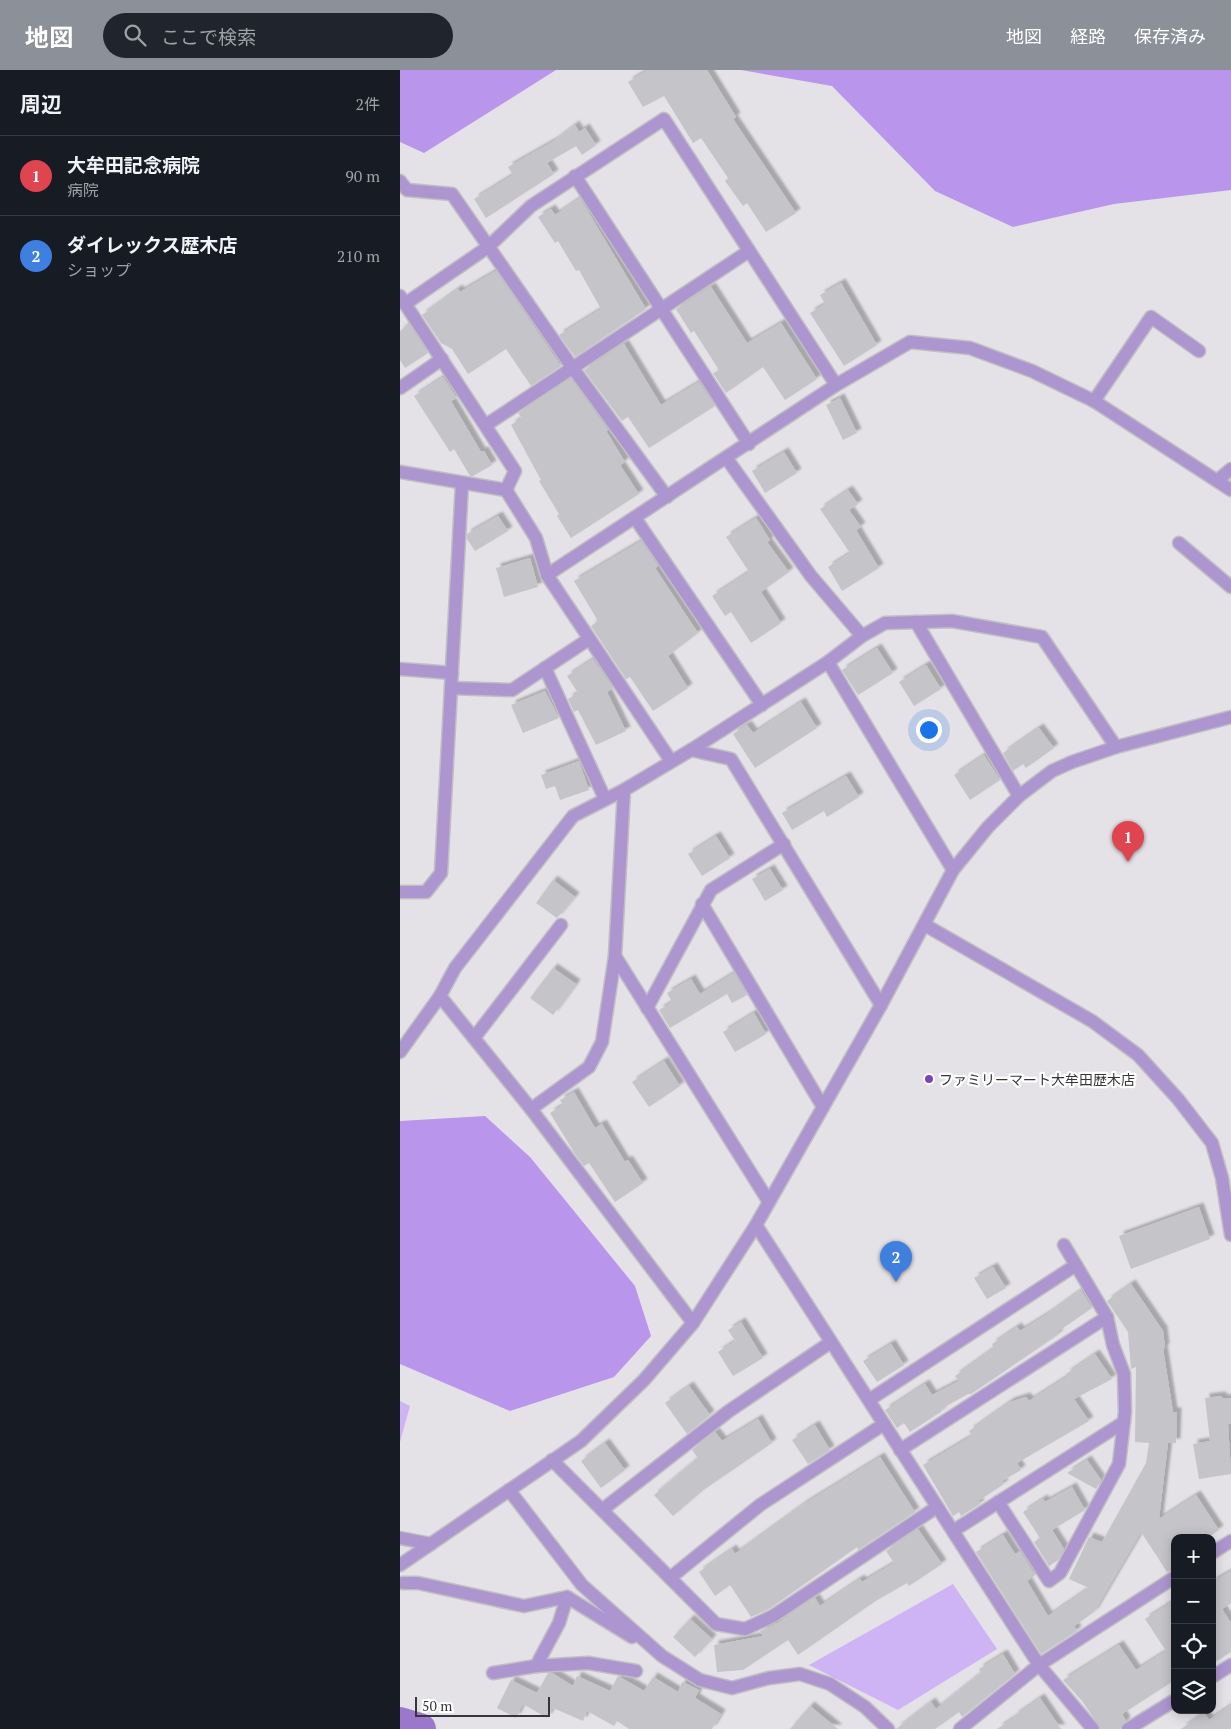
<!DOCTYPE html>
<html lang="ja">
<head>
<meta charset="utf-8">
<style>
	:root { --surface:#171b24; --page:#20242c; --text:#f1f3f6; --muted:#9ea1a6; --line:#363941; --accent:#8c9099 }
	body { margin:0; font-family:"PT Serif","Noto Sans JP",serif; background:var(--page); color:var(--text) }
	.controls { position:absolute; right:15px; bottom:15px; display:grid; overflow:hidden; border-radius:10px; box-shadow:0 2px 12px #0003 }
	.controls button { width:45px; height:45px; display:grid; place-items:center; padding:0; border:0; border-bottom:1px solid var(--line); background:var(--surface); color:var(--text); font:25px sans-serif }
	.scale { position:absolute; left:15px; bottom:12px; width:135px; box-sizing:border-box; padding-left:5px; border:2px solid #363537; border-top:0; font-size:14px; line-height:18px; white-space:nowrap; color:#363537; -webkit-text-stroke:4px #fff; paint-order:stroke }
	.you { position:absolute; left:528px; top:659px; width:18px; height:18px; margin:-12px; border:4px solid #fff; border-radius:50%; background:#1a73e8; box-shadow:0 0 0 8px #1a73e833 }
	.badge { display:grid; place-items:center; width:32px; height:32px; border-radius:50%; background:var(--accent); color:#fff; font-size:16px; font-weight:700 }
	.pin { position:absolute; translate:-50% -41px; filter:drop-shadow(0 1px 2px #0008) }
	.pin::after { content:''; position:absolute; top:26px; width:18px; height:15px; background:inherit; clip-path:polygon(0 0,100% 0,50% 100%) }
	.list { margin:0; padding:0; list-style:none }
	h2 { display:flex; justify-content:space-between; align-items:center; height:65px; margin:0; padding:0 20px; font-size:21px }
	h2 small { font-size:16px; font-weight:400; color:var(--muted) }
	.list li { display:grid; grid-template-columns:32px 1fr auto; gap:15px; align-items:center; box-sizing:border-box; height:80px; padding:0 20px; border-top:1px solid var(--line) }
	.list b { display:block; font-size:19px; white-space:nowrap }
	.list p { margin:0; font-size:16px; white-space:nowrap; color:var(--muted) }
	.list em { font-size:16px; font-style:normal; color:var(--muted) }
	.icon { flex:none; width:28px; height:28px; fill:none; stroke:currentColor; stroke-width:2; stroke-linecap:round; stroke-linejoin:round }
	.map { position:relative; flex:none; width:831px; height:1659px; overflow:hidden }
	header { display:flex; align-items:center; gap:30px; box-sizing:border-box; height:70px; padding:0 25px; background:var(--accent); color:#fff }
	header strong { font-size:24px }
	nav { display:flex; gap:28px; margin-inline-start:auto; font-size:18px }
	.search { width:350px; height:45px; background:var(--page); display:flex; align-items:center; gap:12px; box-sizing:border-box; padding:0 18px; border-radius:28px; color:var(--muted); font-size:19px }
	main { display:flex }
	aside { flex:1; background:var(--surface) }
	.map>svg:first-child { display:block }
	.green { fill:#ceb4f5 }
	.forest { fill:#b995ec }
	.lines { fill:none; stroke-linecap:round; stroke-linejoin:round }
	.river { stroke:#9c78cd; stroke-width:32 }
	.building { fill:#c5c4c8; filter:url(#shadow) }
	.minor-casing { stroke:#c1bfc3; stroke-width:15 }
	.minor { stroke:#ad96cf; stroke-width:12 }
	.poi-dot { fill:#7c44ba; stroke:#fff; stroke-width:2 }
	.labels { text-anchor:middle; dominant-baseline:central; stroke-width:4.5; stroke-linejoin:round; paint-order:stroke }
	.poi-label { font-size:14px; fill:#363537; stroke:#fff; text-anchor:start }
</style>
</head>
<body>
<header>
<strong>地図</strong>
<div class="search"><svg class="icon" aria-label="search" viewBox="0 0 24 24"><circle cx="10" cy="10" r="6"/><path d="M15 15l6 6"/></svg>ここで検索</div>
<nav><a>地図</a><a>経路</a><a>保存済み</a></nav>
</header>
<main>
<aside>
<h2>周辺<small>2件</small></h2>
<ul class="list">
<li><span class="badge" style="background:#e0444e">1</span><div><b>大牟田記念病院</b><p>病院</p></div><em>90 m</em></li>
<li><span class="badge" style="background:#3f7fe0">2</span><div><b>ダイレックス歴木店</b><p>ショップ</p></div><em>210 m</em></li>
</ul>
</aside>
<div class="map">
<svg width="831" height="1659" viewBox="0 0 831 1659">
	<defs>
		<filter id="shadow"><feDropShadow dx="4.5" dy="-4.5" stdDeviation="1" flood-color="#0004"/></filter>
	</defs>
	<rect width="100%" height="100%" fill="#e4e2e6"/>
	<!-- green -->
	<g class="green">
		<path d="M0,1331L10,1336L0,1372Z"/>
		<path d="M553,1514L597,1579L498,1640L409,1595Z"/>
	</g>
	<!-- forest -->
	<g class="forest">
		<path d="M0,0H156L24,83L0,72Z"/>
		<path d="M341,0H831V120L714,134L613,157L535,121L432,16Z"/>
		<path d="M85,1046L130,1087L235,1216L251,1266L214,1307L110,1341L0,1294V1051Z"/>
	</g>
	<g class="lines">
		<!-- river -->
		<path class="river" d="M0,1653L20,1659"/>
	</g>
	<!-- building -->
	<g class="building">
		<path d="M248,0H307L336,47L333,49L396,143L366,162L347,133L343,136L325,111L328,108L301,68L293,73L264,26L243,37L228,12Z"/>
		<path d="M175,55L179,62L185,58L196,75L182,85L176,76L147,93L154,104L86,148L74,129L113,105L108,97L154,71Z"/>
		<path d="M180,128L246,239L175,287L159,265L201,239L179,200L176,201L158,171L155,173L138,147L151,139L155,145Z"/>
		<path d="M96,201L161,296L131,316L106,279L68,304L52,279L41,273L22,245L58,219L60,222Z"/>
		<path d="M441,213L477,275L444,296L410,243L425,234L420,225Z"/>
		<path d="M311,217L347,273L381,253L417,309L385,330L363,297L326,323L313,303L319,300L294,261L291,263L276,239Z"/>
		<path d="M9,254L28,283L5,298L0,290V261Z"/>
		<path d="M224,274L261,335L299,312L315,336L249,378L228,347L222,351L184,300Z"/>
		<path d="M43,307L57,328L51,331L81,382L84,381L92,395L73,406H70L54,379L50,382L14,326Z"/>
		<path d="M171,309L208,360L206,361L225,392L220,395L239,424L171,468L157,446L159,444L139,411L141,410L111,355L122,348L118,343Z"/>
		<path d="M440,328L457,363L443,370L426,335Z"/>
		<path d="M384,382L397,403L365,423L352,401Z"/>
		<path d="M448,420L458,434L449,440L461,457L456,460L479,498L442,521L428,497L450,483L420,439Z"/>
		<path d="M98,446L108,461L75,481L67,469V464Z"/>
		<path d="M356,448L370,470L367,472L389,502L361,522L381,553L351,573L331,542L325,546L312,526L349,502L326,467Z"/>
		<path d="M241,471L258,496L255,498L298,563L268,586L288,618L253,641L230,607L226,609L191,556L198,551L174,511Z"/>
		<path d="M130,488L138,517L104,527L96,498Z"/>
		<path d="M477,578L493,603L458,625L442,600Z"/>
		<path d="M193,589L213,618L207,622L226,661L196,675L178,640L174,642L168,629L178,623L167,606Z"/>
		<path d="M526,595L541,619L514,636L499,612Z"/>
		<path d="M145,621L159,648L123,663L111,635Z"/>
		<path d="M401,632L417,658L355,698L333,664L347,655L353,663Z"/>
		<path d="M639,658L654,678L626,698L623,694L613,701L603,683Z"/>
		<path d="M584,685L600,710L570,730L554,705Z"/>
		<path d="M179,691L189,720L160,730L155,716L146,719L141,705Z"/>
		<path d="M446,706L459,727L427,747L424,741L392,760L382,743Z"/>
		<path d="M316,766L330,788L302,806L288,784Z"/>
		<path d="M370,799L383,820L365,831L352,809Z"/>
		<path d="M153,810L175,827L157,848L136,833Z"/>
		<path d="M153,898L176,914L153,945L130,928Z"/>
		<path d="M334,903L347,925L332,933L327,924L270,958L259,940L272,932L267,923L291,909L300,924Z"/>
		<path d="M354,943L366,964L335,982L323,962Z"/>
		<path d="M264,991L280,1016L249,1037L232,1012Z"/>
		<path d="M174,1022L195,1058L202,1054L225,1092L228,1090L243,1113L215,1132L189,1093L184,1096L175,1084L150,1043L163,1035L160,1030Z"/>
		<path d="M799,1137L810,1169L731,1199L719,1166Z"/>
		<path d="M593,1197L606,1218L587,1229L574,1208Z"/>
		<path d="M731,1214L763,1261L765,1278L763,1279L773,1342H777L776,1373H768L759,1449L796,1425L819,1460L807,1468H775V1499L767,1502L741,1462L694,1542L674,1556L677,1561L641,1584L576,1482L603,1465L615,1484L620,1481L635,1505L627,1511L648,1546L689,1518L669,1509L689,1467L702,1472L746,1393L749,1373L735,1372L736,1297L731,1299L728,1262L707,1231Z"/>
		<path d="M681,1220L692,1238L657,1262L659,1264L571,1324H568L541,1339L542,1341L510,1362L504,1353L497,1358L485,1340L525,1314L532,1325L559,1311L555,1306L594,1278L592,1274L617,1257L620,1261L646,1245Z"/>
		<path d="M341,1252L363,1288L333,1306L318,1282L335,1271L328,1260Z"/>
		<path d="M491,1274L504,1295L477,1312L463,1291Z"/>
		<path d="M695,1284L712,1309L674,1329L689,1351L617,1393L621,1400L602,1411L604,1414L578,1431L580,1434L561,1446L559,1442L553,1446L523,1395L572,1366L569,1361L610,1332L626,1327L629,1331L668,1306L666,1304Z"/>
		<path d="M289,1316L310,1345L287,1364L265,1333Z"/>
		<path d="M821,1326L823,1329L831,1328V1354H828L831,1404L799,1409L793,1374L810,1371L805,1328Z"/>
		<path d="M358,1349L372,1373L302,1421L273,1446L254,1425L298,1388L292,1380L315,1362L322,1371Z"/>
		<path d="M415,1355L430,1380L408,1394L392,1370Z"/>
		<path d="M205,1373L225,1400L201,1418L181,1391Z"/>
		<path d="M480,1387L515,1442L458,1480L457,1477L369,1539L351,1547L330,1515L315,1526L299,1502L332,1479L335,1484L404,1434Z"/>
		<path d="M687,1390L701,1410L696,1419L667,1403Z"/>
		<path d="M672,1417L685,1440L652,1460L664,1479L658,1490L649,1496L634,1472L640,1468L623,1442L643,1429L645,1432Z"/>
		<path d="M518,1459L542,1494L509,1516L507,1513L474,1532L398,1585L388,1570L343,1600L317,1602L314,1575L363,1566L360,1561L378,1553L415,1528L420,1536L460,1509L462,1512L494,1493L486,1481Z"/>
		<path d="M831,1501V1533L822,1539L831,1553V1582L812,1594V1512Z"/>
		<path d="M775,1530V1610L722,1644L726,1651L720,1659H701L682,1631L663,1610L719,1575L736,1600L766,1581L745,1549Z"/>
		<path d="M290,1549L312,1569L295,1587L273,1567Z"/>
		<path d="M603,1584L615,1604L562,1647L559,1642L535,1659H496L531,1632L536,1639L581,1603L579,1599Z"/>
		<path d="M148,1603H152L173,1616L177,1606L210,1621L218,1606L244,1621L253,1607L278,1622L282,1612L299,1620L295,1628L321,1644L312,1659H229L217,1651L214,1656L187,1641L183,1651L153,1638L147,1648L123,1634L116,1648L97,1638L111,1610L137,1623Z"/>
		<path d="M640,1628L661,1659H597L615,1647L614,1646Z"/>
		<path d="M831,1635V1659H781L804,1643L809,1650Z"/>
		<path d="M410,1636L438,1659H390Z"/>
	</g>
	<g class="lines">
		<defs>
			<g id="minor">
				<path d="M175,106L349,374"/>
				<path d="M0,111L7,120L52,124L172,297L267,427"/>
				<path d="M0,226L115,401L106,420"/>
				<path d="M5,234L88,177L131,136L264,49L436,315"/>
				<path d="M0,318L42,289"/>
				<path d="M694,331L751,247L799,281"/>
				<path d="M86,355L349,181"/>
				<path d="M327,389L411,506L462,566"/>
				<path d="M0,402L106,420L136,468L147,505L271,691"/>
				<path d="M818,410L831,399"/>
				<path d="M235,448L362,635"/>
				<path d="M779,473L831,517"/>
				<path d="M147,505L436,315L510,272L570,278L632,301L694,331L831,420"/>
				<path d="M516,552L619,726"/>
				<path d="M428,592L553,800"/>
				<path d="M145,598L205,729"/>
				<path d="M0,599L52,603"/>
				<path d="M51,618L112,620L189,569"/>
				<path d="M291,680L331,689L481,935"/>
				<path d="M224,720L215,886L369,1132"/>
				<path d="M0,822H26L41,803L62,413"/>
				<path d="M302,834L423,1037"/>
				<path d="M525,855L692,951L738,985L778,1029L812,1073L822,1108L831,1165"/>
				<path d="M40,926L131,1039L293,1253"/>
				<path d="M247,938L311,820L384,774"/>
				<path d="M74,968L161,855"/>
				<path d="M0,982L40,926L55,898L173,746L224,720L291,680L428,592L462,566L485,553L552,551L642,567L716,677"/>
				<path d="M131,1039L189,997L202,972L215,886"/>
				<path d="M356,1155L639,1595L693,1659"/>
				<path d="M469,1330L676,1195"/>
				<path d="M500,1380L707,1247"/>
				<path d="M152,1390L316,1554L345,1559L373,1546L537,1437"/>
				<path d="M109,1420L182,1515L262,1586L300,1610L332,1618L369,1608L400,1604L430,1614L465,1637L488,1659"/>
				<path d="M598,1432L649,1511L660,1503L719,1394L725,1342L724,1304L713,1275L707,1247L664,1175"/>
				<path d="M202,1440L329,1341L431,1272"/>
				<path d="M553,1461L724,1352"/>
				<path d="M0,1468L31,1474"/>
				<path d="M812,1483L831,1471"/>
				<path d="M0,1495L181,1371L244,1310L293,1253L356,1155L481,935L553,800L588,757L619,726L652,701L672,692L716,677L831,647"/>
				<path d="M270,1508L360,1435L484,1354"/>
				<path d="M3,1513H18L124,1536L167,1527L232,1567"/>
				<path d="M136,1596L159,1553L167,1527"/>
				<path d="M93,1603L136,1596L188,1593L236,1601"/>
				<path d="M812,1607L831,1595"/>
				<path d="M560,1659L639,1595L775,1507"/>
				<path d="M728,1659L775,1630"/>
			</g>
		</defs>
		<!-- minor casing -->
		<use href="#minor" class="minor-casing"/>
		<!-- minor -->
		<use href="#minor" class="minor"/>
	</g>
	<!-- markers -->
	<circle class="poi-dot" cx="529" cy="1009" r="5"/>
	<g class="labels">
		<!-- poi labels -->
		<g class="poi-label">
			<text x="539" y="1009">ファミリーマート大牟田歴木店</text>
		</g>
	</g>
</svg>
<div class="controls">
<button>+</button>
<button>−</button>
<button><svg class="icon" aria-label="locate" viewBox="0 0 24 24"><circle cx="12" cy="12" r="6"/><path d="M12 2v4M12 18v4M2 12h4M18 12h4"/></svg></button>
<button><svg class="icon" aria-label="layers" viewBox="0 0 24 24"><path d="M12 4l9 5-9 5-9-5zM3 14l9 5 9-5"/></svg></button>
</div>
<div class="scale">50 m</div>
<div class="you"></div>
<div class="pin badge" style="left:728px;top:792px;background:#e0444e">1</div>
<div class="pin badge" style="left:496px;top:1212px;background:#3f7fe0">2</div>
</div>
</main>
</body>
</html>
